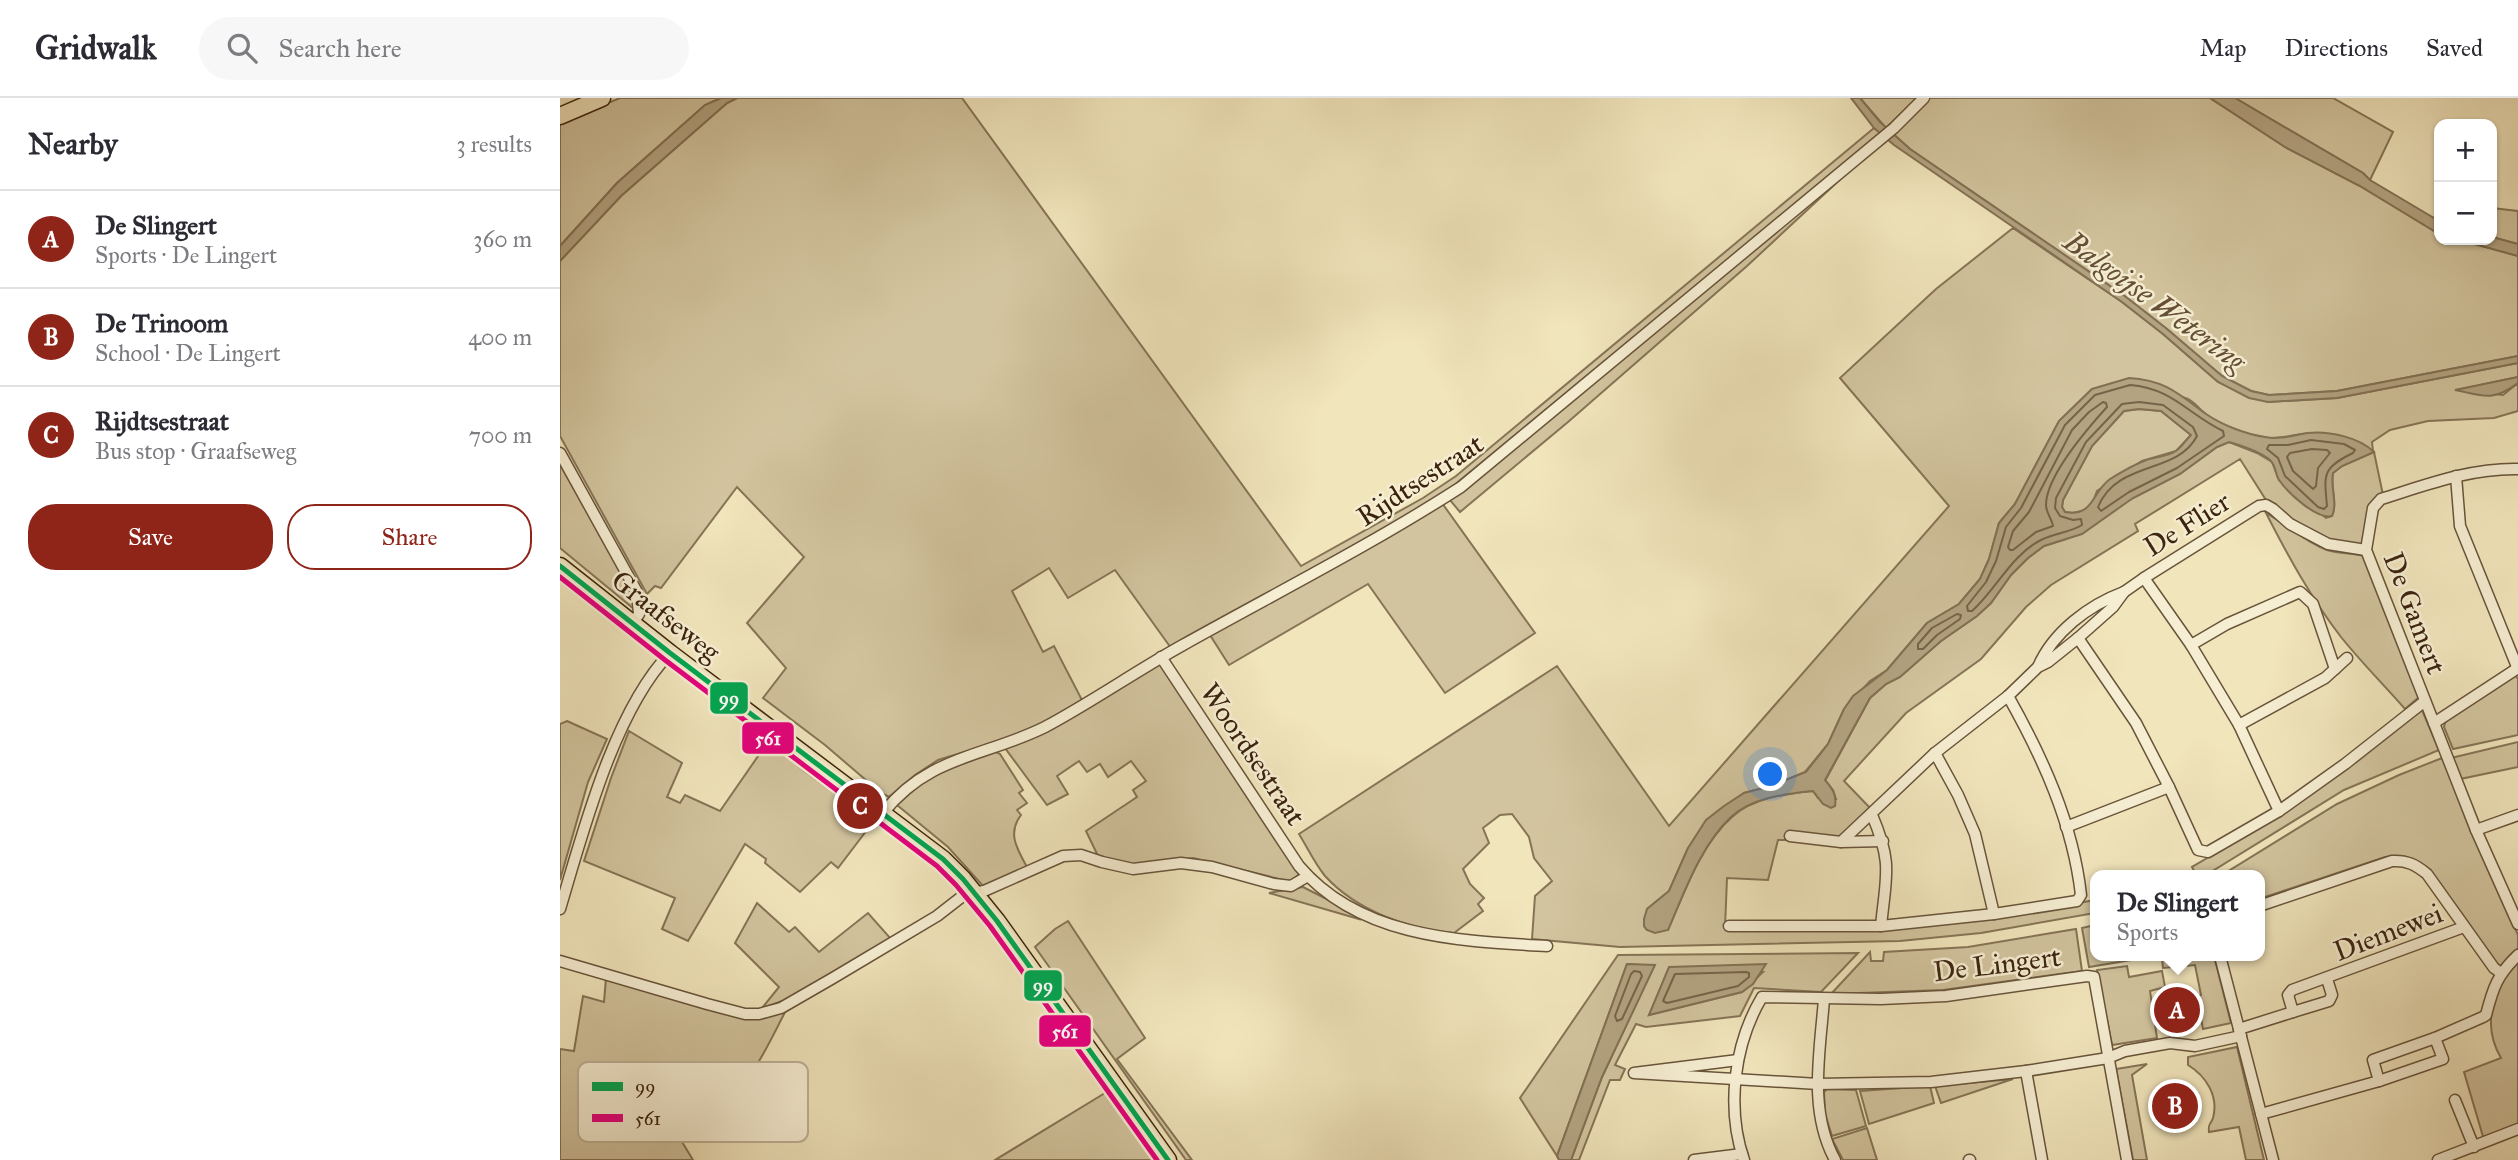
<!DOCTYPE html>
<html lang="en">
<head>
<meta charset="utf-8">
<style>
	:root { --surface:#fff; --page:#f7f7f7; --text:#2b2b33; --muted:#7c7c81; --line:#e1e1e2; --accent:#8f2418 }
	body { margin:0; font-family:"IM FELL Great Primer",serif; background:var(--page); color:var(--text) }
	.controls { position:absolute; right:21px; top:21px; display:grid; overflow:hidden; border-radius:14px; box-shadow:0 2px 5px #0004 }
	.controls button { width:63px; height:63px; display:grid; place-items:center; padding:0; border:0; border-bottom:2px solid var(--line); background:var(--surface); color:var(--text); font:35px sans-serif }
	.you { position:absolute; left:1211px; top:677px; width:24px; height:24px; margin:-18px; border:5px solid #fff; border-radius:50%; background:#1a73e8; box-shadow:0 0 0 10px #1a73e833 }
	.badge { display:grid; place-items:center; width:46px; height:46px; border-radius:50%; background:var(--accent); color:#fff; font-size:23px; font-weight:700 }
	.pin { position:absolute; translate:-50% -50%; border:4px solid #fff; box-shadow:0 2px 7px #0006 }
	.popup { position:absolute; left:1530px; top:772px; width:175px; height:91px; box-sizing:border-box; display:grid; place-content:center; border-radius:14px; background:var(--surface); filter:drop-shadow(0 2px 5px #0005); font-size:23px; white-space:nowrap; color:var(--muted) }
	.popup b { font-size:26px; color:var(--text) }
	.popup::after { content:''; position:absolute; left:50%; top:100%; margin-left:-14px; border:14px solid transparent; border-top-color:var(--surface) }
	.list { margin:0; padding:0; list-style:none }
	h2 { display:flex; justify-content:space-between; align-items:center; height:91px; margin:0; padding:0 28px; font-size:30px }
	h2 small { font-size:23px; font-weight:400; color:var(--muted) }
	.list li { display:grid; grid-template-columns:46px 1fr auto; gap:21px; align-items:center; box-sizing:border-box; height:98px; padding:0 28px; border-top:2px solid var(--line) }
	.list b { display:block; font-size:26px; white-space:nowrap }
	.list p { margin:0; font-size:23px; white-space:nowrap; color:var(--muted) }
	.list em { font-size:23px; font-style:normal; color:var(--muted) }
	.actions { display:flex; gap:14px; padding:21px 28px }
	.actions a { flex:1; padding:16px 0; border:2px solid var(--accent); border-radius:28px; text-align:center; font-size:24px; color:var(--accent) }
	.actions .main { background:var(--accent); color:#fff }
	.icon { flex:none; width:38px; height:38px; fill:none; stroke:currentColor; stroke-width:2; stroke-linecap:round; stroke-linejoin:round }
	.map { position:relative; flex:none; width:1958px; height:1062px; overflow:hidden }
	header { display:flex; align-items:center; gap:42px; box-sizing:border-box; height:98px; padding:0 35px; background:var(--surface); border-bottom:2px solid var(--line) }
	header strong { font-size:33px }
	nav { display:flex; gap:38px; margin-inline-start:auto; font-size:24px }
	.search { width:490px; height:63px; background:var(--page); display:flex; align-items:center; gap:18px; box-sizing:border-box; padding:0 24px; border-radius:38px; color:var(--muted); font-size:26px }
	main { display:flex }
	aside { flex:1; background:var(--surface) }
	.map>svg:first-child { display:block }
	.green { fill:#d2c49e; stroke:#867456; stroke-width:2; fill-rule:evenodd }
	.water { fill:#b3a381; stroke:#837053; stroke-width:2; fill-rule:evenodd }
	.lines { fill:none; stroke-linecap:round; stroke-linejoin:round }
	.shore { stroke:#776348; stroke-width:2 }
	.minor-casing { stroke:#68543a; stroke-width:13 }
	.primary-casing { stroke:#3b230e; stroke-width:19 }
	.minor { stroke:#f6eed3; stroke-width:10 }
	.primary { stroke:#f1e5bc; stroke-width:16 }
	.bus-1-casing { stroke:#f6eed3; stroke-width:10 }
	.bus-2-casing { stroke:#f6eed3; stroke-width:10 }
	.bus-1 { stroke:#00a651; stroke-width:5 }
	.bus-2 { stroke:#e5007d; stroke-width:5 }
	.labels { text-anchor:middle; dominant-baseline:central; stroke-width:5; stroke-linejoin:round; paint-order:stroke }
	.street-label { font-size:28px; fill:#3b230e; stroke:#f6eed3 }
	.water-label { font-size:30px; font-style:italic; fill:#655036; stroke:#f6eed3 }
	.key { fill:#f6eed3; stroke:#beb198; stroke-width:2 }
	.key-label { font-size:19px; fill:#3b230e }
	.line-badge { stroke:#f6eed3; stroke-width:2.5 }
	.badge-label { font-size:19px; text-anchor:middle; font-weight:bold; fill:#fff }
</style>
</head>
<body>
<header>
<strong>Gridwalk</strong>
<div class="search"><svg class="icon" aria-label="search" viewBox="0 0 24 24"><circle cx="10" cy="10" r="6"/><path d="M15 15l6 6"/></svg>Search here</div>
<nav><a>Map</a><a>Directions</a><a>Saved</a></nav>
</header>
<main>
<aside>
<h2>Nearby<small>3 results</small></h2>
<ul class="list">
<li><span class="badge">A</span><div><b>De Slingert</b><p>Sports · De Lingert</p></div><em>360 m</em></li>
<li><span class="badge">B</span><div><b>De Trinoom</b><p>School · De Lingert</p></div><em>400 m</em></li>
<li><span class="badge">C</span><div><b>Rijdtsestraat</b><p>Bus stop · Graafseweg</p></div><em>700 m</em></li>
</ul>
<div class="actions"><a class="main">Save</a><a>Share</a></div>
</aside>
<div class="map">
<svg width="1958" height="1062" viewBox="0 0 1958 1062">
	<rect width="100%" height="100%" fill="#f1e5bc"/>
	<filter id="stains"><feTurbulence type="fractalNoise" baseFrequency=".00286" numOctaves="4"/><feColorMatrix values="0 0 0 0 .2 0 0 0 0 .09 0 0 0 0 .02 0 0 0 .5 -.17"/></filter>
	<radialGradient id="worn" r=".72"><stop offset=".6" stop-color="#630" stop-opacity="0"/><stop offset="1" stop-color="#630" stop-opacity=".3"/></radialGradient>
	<!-- green -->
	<g class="green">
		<path d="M60,0H161L145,7L57,85L0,148V25Z"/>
		<path d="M177,0H402L741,468L863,400L896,378L1314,30L1321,35L881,398L611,550L555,472L508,500L489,470L452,493L483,554L494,548L522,602L481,626L447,641L378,662L355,677L329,699L321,695L265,647L203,600L226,570L187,525L244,459L177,389L101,490L95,488L87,496L0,338V163L61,98L167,5Z"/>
		<path d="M1300,0H1357L1326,30Z"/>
		<path d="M1369,0H1650L1725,49L1800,88L1879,136V142H1900L1958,158V258L1777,293L1709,297L1691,293L1662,278L1607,231L1566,199L1350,51L1333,36Z"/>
		<path d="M1675,0H1773L1833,34L1810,82L1803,75Z"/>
		<path d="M1286,76L1187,168L1008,324L900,414L889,401Z"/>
		<path d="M1932,110L1958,113V146L1932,139Z"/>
		<path d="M1453,130L1562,204L1603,236L1658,284L1708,304L1777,300L1958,265V279L1897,292L1943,297L1958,285V313L1934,320L1868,323L1830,332L1812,344L1813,353C1796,341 1774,335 1752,335C1738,335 1724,341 1709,340C1688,338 1661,327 1644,315C1639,310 1634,304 1628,301C1617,295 1549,292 1532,291L1499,323L1455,406L1439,425L1429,461L1420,481L1399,506L1367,525L1327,572L1310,583L1284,611L1268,646L1245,674L1211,688L1184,695L1128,750L1109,793L1087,811L1084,828L1087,832H1108C1124,795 1141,746 1172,719C1193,699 1226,696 1253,693L1258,700L1276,701L1273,692L1265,683L1310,600L1326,586L1340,579L1381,543L1417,518L1431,505L1451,477L1468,460L1484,448L1506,441L1573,400L1620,376L1657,349L1669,344L1697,355L1712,364L1719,382L1766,420L1772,418C1778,405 1770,389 1773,375L1782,368L1814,354L1823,397L1816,399L1812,404L1804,447L1772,443L1750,432L1721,414L1706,402L1680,361L1575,426L1578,433L1491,487L1466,509L1421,561L1346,615L1284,683L1312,712L1278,740L1228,734L1225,742H1218L1208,782L1167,780L1165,830C1183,832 1201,832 1219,832C1325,836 1431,821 1535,802V815L1421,835L1340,843L1060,849L972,841L975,798L992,783L974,760L969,739L952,716L940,717L923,730L929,745L903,771L910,786L924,800L918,806L923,813L894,835C848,831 797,813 765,778C755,766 747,749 739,736L997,568L1109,728L1389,408L1280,280L1376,191Z"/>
		<path d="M1579,311L1601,313L1631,337L1616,353L1582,363L1537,393L1533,404L1525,412L1514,415L1505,414L1502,409L1503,402L1532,348L1564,313Z"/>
		<path d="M0,365L73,488L74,511L0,450Z"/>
		<path d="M882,405L975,535L885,595L808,486L669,567L650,537Z"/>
		<path d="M1706,415C1727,426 1743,443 1767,452C1779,456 1793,455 1804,458L1859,599L1845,611C1824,587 1801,564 1781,539C1751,500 1728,458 1706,415Z"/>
		<path d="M600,564L740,775L732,784L633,760L577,767L539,760L526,733L577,699L573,692L586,683L571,663L548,679L540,666L527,674L519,663L497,678L508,696L487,707L445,650Z"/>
		<path d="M1955,577L1958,581V637L1893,651L1884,629L1886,621Z"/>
		<path d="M1862,612L1879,652L1784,692L1646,777H1636L1632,769L1726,714Z"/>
		<path d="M7,623L47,641L28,684L0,782V626Z"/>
		<path d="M69,633L122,665L107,699L120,705L125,697L160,713L203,651L210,644L243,672L313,724L278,770L271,764L240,794L205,765L206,761L185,746L128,843L102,831L115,800L24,763L51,680Z"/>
		<path d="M1958,644V669L1900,681L1891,660Z"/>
		<path d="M434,653L440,656L463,692L459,695L467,705L457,712L461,717C447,735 457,751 467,769L424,789L388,749L337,707L374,674Z"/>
		<path d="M1882,660L1958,837V850L1937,872L1852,761L1838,758L1825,759L1699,801V777H1662L1777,706L1839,677Z"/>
		<path d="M743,789L796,816L799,821L709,795Z"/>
		<path d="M197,805L229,834L235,829L259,854L308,815L331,841L228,901L202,910L219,889L175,845Z"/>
		<path d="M508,823L585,940L557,961L632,1062H626L475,849L495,831Z"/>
		<path d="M1535,827V858H1595L1529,869L1522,830Z"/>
		<path d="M1516,831L1522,873L1383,892L1271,896L1310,854L1311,863H1323L1324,854L1408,849Z"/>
		<path d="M1298,855L1261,894L1194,890L1180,918L1086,929L1076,926L1055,967L1065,971L1060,982H1050L1019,1062H1011L1042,979L1094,868L1067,866L997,1058L960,1000L1058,857ZM1109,870L1203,874L1182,894L1089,917Z"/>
		<path d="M1621,858H1654L1671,925L1643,931L1637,899L1641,897L1635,867L1603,870L1602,861Z"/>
		<path d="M1958,863V1028L1924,1042L1904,974L1941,960C1921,926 1933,889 1958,863Z"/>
		<path d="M1567,868L1569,879L1602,873L1605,889L1590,893L1597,940L1552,947L1537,872Z"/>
		<path d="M46,880L192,920L225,914C208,948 190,987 159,1009C146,1019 131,1026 116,1034L133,1062H0V951L14,953L23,898L44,904Z"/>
		<path d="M1677,949L1704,1062H1686L1679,1029L1649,1034C1648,1025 1650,1028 1653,1020C1659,998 1646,978 1628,967V959Z"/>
		<path d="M1587,966L1572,977L1587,1062H1573L1556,971Z"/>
		<path d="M1453,981L1381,1005L1375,988Z"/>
		<path d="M1370,988L1374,1005L1309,1026L1300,993Z"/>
		<path d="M1267,991L1296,992L1306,1028L1272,1038L1265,1016L1264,994Z"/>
		<path d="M545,995L593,1062H435Z"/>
		<path d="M1307,1030L1317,1062H1283L1272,1041Z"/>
	</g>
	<!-- water -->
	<g class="water">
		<path d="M161,0H177L167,5L61,98L0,163V148L57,85L145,7Z"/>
		<path d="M1291,0H1300L1320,24L1350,51L1566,199L1607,231L1662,278L1691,293L1709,297L1777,293L1958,258V265L1777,300L1708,304L1689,300L1658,284L1603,236L1562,204L1334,47L1314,30Z"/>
		<path d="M1650,0H1675L1803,75L1810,82L1879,123V136L1800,88L1725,49Z"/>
		<path d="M1932,139L1958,146V158L1900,142H1932Z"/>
		<path d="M1958,279V285C1932,304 1925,298 1895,292Z"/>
		<path d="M1569,280C1605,282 1619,296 1646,316C1662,327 1685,336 1705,339C1720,342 1734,337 1748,335C1769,333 1799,339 1814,354L1782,368L1773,375C1770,389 1778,405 1772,418C1757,422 1728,395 1719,382C1715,376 1716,367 1710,362C1699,353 1683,348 1669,344L1657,349L1620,376L1573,400L1522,436L1484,448L1468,460L1451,477L1431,505L1417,518L1381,543L1340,579L1326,586L1310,600L1265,682C1272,690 1277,697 1275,708L1271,710L1263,706L1253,693C1226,696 1193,699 1171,719C1141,747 1124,795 1108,832L1095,835L1087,832L1084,828V821L1087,811L1109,793L1128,750L1146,722L1164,708L1184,695L1211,688L1246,674L1268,646L1284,611L1293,598L1327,572L1367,525L1399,506L1420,481L1429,461L1439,425L1455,406L1499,323L1532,291ZM1579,311L1601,313L1631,337C1626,342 1621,350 1616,353C1607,359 1593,359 1584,363C1573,367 1560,375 1550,381C1531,395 1534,419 1505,414L1502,409L1503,402L1532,348L1564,313Z"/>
		<path d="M1067,866L1095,867L1042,979L1011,1062H999L997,1058Z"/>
		<path d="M1206,866L1193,886L1182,894L1089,917L1109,869Z"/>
	</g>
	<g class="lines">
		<!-- shore -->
		<g class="shore">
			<path d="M1570,287C1612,290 1629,317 1663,333L1664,338L1617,370L1569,394L1541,413L1538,409C1557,362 1617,377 1637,338L1633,329L1603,307L1579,304L1562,306L1526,344L1496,400L1495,410L1500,418L1513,422L1521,421L1522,427C1509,435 1494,435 1481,442C1451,457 1436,492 1412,513H1408L1407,508L1426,484L1436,463L1446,429L1461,410L1505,327L1535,297Z"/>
			<path d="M1543,304L1546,305L1547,309C1528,330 1486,378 1486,407C1486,415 1492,421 1493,428L1476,434L1453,452H1450L1448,449L1453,433L1469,414L1512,332L1529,314Z"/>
			<path d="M1751,342L1784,346L1795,352L1793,355C1762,370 1764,376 1767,408L1764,411L1758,409L1725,378L1718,360L1707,351L1709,347H1728Z"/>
			<path d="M1752,351L1767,352L1770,355L1758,370L1756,388L1753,391L1733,373L1727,359L1730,355Z"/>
			<path d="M1397,516L1401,517L1400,521L1377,537L1363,551H1358V546L1372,530Z"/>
			<path d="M1074,873L1080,874L1082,878L1062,921L1057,923L1055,918L1071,876Z"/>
			<path d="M1186,874L1189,875V879L1178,888L1107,905L1103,903L1115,876Z"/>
		</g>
		<defs>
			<g id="minor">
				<path d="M0,355L77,494L79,516L73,525"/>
				<path d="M1958,371C1910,370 1866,387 1821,401L1813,410L1806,452L1916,732L1958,826"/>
				<path d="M1896,378L1900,428L1958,571"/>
				<path d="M1584,480L1631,547L1679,627L1719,713"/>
				<path d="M1564,494L1584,480L1699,408L1706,407L1713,411L1730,426L1768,446L1806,452"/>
				<path d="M1518,540L1576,625L1609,689L1638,752L1648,754L1719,713L1785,666L1865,603"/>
				<path d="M1631,547L1667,526L1740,494L1753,506L1775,571"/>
				<path d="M601,559L739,768C800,840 900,843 987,848"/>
				<path d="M1874,625L1958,570"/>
				<path d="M1679,627L1765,580L1787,560"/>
				<path d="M1375,655L1398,697L1415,736L1434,816"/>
				<path d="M323,715C369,657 425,659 485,629C532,604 576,573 623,547C716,495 811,447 901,389L1334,30L1364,0"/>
				<path d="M1312,717C1333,766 1326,777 1321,828"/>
				<path d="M1506,729L1609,689"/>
				<path d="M1916,732L1958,717"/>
				<path d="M1230,738L1281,744L1375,655L1448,598L1478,569L1488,564L1518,540L1553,509L1564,494C1529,507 1493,534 1478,569"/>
				<path d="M1281,744L1323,743"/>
				<path d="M1699,808L1832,763C1847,762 1856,767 1867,776L1934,870L1941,875"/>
				<path d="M0,811C23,734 54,613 110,555"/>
				<path d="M1169,828H1321L1434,816L1517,803L1521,797C1513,726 1483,660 1448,598"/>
				<path d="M1660,858L1713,1062"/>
				<path d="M0,863L147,906L185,916H199L221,910L273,880L377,818L404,797L424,793L503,758L521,757L542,764L573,771L621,765L652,769L714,786L731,788L748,778"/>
				<path d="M1264,901C1260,955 1248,1012 1275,1062"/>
				<path d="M1733,914L1769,903L1772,897L1767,881"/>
				<path d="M1679,931L1733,914L1728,897L1732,892L1904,829"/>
				<path d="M1178,962L1074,975L1258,986L1371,984L1466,973L1548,960L1565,953L1610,945L1635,948L1681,938"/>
				<path d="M1466,973L1482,1062"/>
				<path d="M1819,983L1883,961L1875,940"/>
				<path d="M1895,1002L1914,1049"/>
				<path d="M1701,1016L1819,983L1813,962L1875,940L1923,919L1926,917C1933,890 1937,877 1958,857"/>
				<path d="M1134,1062L1182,1056"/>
				<path d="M1184,1062C1166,1010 1174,946 1202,899L1321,901L1386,898L1527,878L1534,879L1567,1062"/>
				<path d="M1409,1062H1410"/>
				<path d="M1878,1062L1958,1031"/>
			</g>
			<g id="primary">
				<path d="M0,18L42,0"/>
				<path d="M0,468L110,555L383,761L403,781L437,823L608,1062"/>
			</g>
		</defs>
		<!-- minor casing -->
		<use href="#minor" class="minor-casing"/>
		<!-- primary casing -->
		<use href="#primary" class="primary-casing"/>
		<!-- minor -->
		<use href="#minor" class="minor"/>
		<!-- primary -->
		<use href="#primary" class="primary"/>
		<defs>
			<path id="bus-1" d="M0,468L110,555L383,761L403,781L437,823L608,1062"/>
			<path id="bus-2" d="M0,479L105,562L377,768L396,787L430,828L597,1062"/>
		</defs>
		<!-- bus-1 casing -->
		<use href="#bus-1" class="bus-1-casing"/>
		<!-- bus-2 casing -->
		<use href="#bus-2" class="bus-2-casing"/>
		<!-- bus-1 -->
		<use href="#bus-1" class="bus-1"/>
		<!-- bus-2 -->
		<use href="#bus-2" class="bus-2"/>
	</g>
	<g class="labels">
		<!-- street labels -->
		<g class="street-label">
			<text transform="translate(860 382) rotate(-33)">Rijdtsestraat</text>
			<text transform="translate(1627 426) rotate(-32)">De Flier</text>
			<text transform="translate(1855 515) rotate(69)">De Gamert</text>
			<text transform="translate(106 518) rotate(38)">Graafseweg</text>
			<text transform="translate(693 656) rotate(56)">Woordsestraat</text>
			<text transform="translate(1828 834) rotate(-21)">Diemewei</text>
			<text transform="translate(1437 866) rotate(-7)">De Lingert</text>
		</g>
		<!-- water labels -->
		<g class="water-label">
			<text transform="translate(1595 203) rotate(36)">Balgoijse Wetering</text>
		</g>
	</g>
	<!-- legend -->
	<rect x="18" y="964" width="230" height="80" rx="10" class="key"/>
	<rect x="32" y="984" width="31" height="9" fill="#00a651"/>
	<rect x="32" y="1016" width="31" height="8" fill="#e5007d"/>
	<g class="key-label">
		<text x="75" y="995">99</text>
		<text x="75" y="1027">561</text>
	</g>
	<g class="line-badge">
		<rect x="149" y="583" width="40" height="34" rx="7" fill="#00a651"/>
		<rect x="181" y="623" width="54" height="34" rx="7" fill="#e5007d"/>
		<rect x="463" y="871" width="40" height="33" rx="7" fill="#00a651"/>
		<rect x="478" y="916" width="54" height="34" rx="7" fill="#e5007d"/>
	</g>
	<g class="badge-label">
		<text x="169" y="607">99</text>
		<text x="208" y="647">561</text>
		<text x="483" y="894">99</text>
		<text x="505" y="940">561</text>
	</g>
	<rect width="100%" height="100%" filter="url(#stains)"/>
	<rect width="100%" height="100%" fill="url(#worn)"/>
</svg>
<div class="controls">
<button>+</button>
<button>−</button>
</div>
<div class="you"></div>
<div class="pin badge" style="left:1617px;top:912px">A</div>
<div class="popup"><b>De Slingert</b>Sports</div>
<div class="pin badge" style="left:1615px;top:1008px">B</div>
<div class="pin badge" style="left:300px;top:708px">C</div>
</div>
</main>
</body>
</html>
